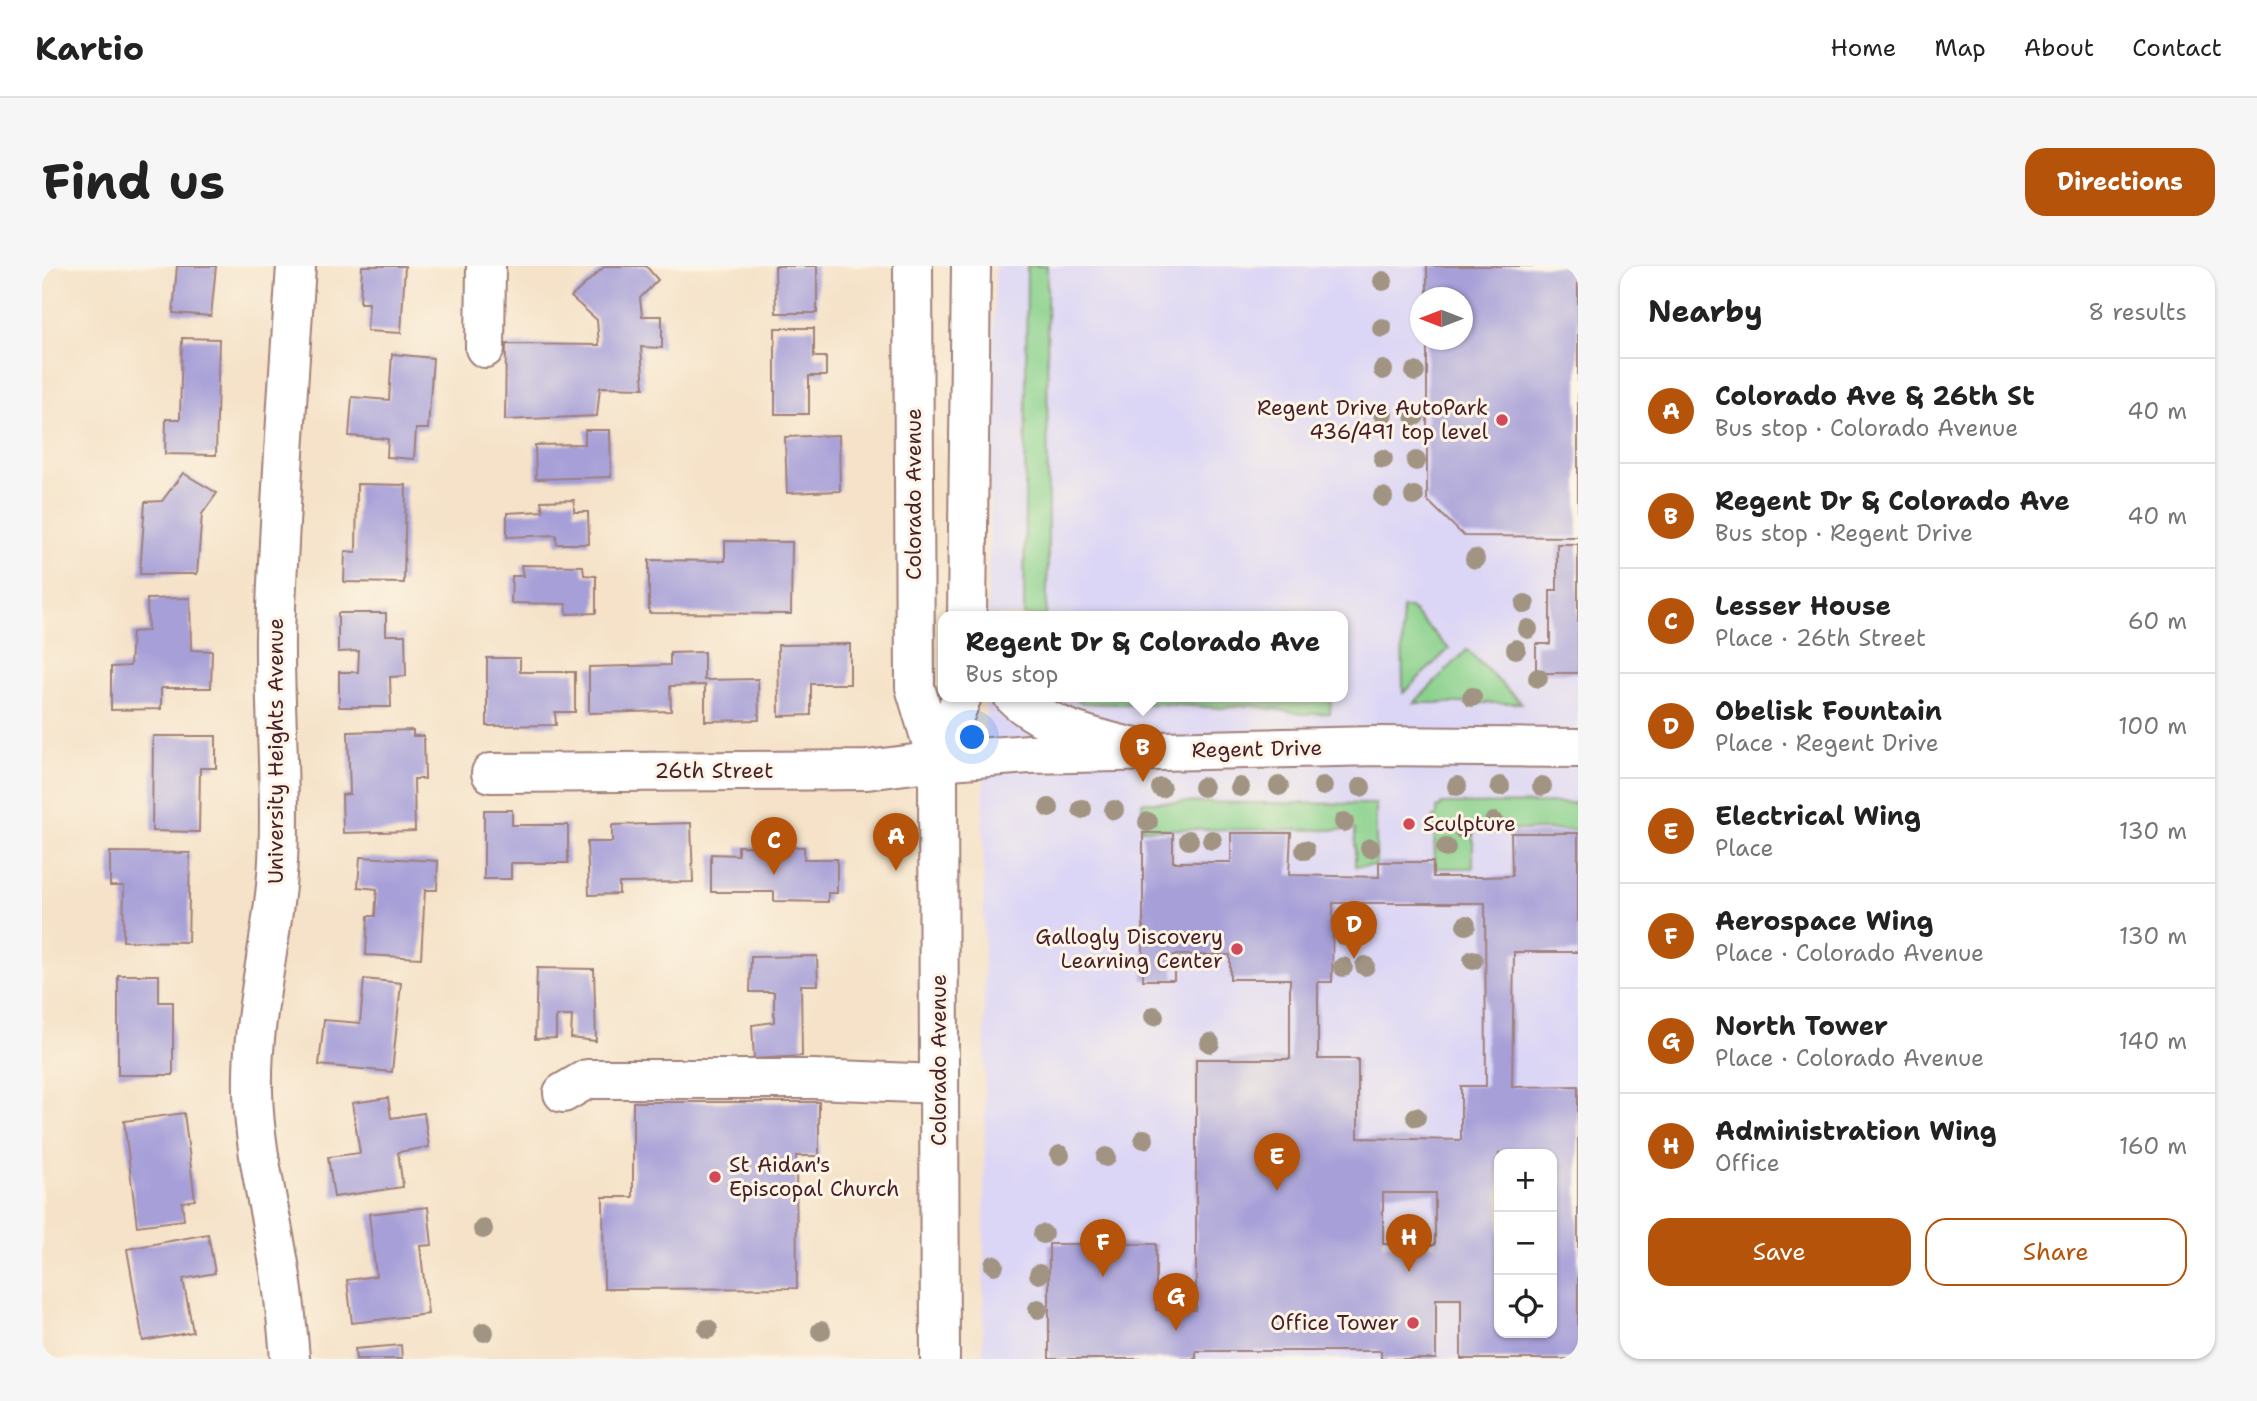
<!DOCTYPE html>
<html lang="en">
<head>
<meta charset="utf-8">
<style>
	:root { --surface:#fff; --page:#f6f6f6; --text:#222; --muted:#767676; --line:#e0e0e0; --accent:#b45309 }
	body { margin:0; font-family:"Shantell Sans",sans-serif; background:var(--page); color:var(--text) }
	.controls { position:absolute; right:21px; bottom:21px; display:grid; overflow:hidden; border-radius:14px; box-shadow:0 2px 5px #0004 }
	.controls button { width:63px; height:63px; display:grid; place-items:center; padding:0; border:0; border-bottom:2px solid var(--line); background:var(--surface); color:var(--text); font:35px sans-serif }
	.compass { position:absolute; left:1368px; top:21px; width:63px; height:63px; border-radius:50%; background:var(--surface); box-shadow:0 2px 5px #0004; rotate:270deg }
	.you { position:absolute; left:931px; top:472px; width:24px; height:24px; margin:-18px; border:5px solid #fff; border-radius:50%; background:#1a73e8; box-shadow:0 0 0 10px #1a73e833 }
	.badge { display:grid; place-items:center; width:46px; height:46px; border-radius:50%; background:var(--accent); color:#fff; font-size:23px; font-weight:700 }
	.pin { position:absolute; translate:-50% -58px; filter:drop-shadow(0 2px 4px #0008) }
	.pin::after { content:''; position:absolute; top:37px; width:24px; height:21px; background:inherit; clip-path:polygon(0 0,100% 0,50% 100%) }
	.popup { position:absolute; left:896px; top:345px; width:410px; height:91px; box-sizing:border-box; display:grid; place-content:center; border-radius:14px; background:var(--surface); filter:drop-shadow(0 2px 5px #0005); font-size:23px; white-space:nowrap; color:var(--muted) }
	.popup b { font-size:26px; color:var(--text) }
	.popup::after { content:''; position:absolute; left:50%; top:100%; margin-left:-14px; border:14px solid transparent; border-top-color:var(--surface) }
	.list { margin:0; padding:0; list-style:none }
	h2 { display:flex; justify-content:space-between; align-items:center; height:91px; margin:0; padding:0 28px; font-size:30px }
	h2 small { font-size:23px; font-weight:400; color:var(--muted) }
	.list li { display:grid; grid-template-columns:46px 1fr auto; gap:21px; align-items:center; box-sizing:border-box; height:105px; padding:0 28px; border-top:2px solid var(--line) }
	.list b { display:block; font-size:26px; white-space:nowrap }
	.list p { margin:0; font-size:23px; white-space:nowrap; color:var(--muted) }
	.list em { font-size:23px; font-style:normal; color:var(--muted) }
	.actions { display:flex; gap:14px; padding:21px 28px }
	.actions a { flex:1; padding:16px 0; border:2px solid var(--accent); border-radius:21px; text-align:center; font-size:24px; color:var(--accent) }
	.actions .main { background:var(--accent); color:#fff }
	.icon { flex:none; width:38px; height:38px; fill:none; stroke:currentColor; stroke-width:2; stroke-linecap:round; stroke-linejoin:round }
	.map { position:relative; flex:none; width:1536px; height:1093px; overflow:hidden; border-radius:21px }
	header { display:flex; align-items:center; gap:42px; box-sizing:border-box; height:98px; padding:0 35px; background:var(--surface); border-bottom:2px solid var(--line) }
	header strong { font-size:33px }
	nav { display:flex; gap:38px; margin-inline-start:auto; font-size:24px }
	.intro { display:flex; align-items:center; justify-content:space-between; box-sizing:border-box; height:168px; padding:0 42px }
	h1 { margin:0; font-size:49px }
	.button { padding:18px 32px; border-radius:21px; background:var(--accent); color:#fff; font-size:24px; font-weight:700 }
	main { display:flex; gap:42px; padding:0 42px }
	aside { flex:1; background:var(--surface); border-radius:21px; box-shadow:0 2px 5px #0004 }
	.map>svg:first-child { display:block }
	.built { fill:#dcd6f6; fill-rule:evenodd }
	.grass { fill:#8ad18d; stroke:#6a785c; stroke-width:2 }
	.building { fill:#a69fd8; fill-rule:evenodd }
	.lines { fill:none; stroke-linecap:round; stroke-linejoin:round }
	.minor-casing { stroke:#a0807a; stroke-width:42 }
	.major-casing { stroke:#a0807a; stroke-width:42 }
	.minor { stroke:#fff; stroke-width:38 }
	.major { stroke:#fff; stroke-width:38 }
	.tree { fill:#a19482 }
	.poi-dot { fill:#d1495b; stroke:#fcf5e5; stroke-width:2.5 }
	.labels { text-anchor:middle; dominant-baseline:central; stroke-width:6; stroke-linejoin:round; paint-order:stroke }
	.poi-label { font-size:21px; fill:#4a1f2b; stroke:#fcf5e5; text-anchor:end }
	.street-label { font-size:21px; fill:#4a1f2b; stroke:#fcf5e5 }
</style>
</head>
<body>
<header>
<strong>Kartio</strong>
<nav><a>Home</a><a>Map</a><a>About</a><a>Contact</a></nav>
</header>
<div class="intro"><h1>Find us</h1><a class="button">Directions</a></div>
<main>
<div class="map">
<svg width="1536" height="1093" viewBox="0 0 1536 1093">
	<rect width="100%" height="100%" fill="#fcf5e5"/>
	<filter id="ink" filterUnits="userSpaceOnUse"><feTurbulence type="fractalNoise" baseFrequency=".0143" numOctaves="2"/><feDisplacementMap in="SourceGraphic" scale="14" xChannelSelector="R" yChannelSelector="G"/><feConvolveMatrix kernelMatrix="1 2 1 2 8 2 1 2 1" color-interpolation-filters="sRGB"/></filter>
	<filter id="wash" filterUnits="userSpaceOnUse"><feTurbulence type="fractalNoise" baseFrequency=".00686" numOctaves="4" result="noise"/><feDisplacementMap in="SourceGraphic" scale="28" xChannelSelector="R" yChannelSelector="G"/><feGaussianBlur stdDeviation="1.57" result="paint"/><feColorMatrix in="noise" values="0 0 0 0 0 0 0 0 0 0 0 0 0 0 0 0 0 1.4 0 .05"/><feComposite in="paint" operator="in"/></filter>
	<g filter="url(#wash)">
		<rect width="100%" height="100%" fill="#f5e2c8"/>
		<!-- built -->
		<path class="built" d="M953,0H1536V1093H941L943,827L941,556L944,430H1300V350H946ZM1378,32H1420V74H1378ZM1457,888H1510V1067H1457Z"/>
		<!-- grass -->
		<g class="grass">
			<path d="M985,0H1005L1006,295L1004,350H982Z"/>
			<path d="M1360,342H1368L1407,383L1361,427Z"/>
			<path d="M1425,384L1479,437H1372Z"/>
			<path d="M1027,430H1289L1288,447L1262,448L1207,439L1181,442L1119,438H1068L1041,437Z"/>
			<path d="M1100,536L1334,538V600H1313V564L1100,563Z"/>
			<path d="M1536,537V564H1431V602H1393L1392,551L1395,550V541H1399V538Z"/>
		</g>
		<g id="blocks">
			<!-- building -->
			<g class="building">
				<path d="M135,0H174L169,50L131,47Z"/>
				<path d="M320,0H363L359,67L325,65L327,37H318Z"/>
				<path d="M563,0H604L616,14L598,32L600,50H620V82L599,81L602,122L558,121L555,150L463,154L464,78L557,79L555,54L529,31Z"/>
				<path d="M733,0H775V47H734Z"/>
				<path d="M1385,0H1536V271L1422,270L1385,234V74H1420V32H1385Z"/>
				<path d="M733,62H772V91H784V110H767V148H733Z"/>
				<path d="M140,72L177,73L174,189L123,188L124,153H138Z"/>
				<path d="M350,88L391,92L386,163H374L372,193L345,191L346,173L307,170L310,131L347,134Z"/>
				<path d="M543,164H568L569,211L494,213L493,179L543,178Z"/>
				<path d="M797,169L798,225L745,227L743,171Z"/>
				<path d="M141,207L175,227L160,248L155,308H98L103,236L120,235Z"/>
				<path d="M315,218L364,219L362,317L302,316L303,285L314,286Z"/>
				<path d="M532,234V246H546L547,278H515L514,269L465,271V247L501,245L499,235Z"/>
				<path d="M683,275L750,276L749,348L607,347V294L683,295Z"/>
				<path d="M1515,278H1536V407H1494V378H1508V324H1515Z"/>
				<path d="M479,299L541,300L542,309L554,310V347L525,348L524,338L469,337L470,310H481Z"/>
				<path d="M148,332L149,384L170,385L169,422H119V443L69,444V401L88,400L90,366L106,365L105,333Z"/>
				<path d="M296,347H344V369H363L364,410L348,411L349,441H297V406H316L317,385L296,386Z"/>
				<path d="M808,378V418H769V449L737,450L736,379Z"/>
				<path d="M662,386V414L716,413L717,454L663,455V419L628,420L629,445L547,447V401L628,399V387Z"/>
				<path d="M445,392H478V406H533V446H513L514,459L445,460Z"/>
				<path d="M371,464V470H382L383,513H372L373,565L301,567L300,529L308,528L306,466Z"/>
				<path d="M111,470H174V502H158L157,566L110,565Z"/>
				<path d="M442,544H470V559H526V597H469V613H442Z"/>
				<path d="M649,557L651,616L577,617V628L547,629L545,576H570V559Z"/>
				<path d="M1101,567H1131V596H1189V567H1249L1247,609L1337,611V596H1391V611H1443L1470,610L1469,567H1536V686H1472L1470,821L1536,820V1093H1419V1033H1394V1093H1339V1085H1154V1093H1007V978H1114V1044H1154V793H1248V713H1188V689H1132V714H1101ZM1291,637H1443L1444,820H1419V874L1316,872V793H1276V716H1290ZM1457,888H1510V1067H1457ZM1341,927H1393V979L1341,978Z"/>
				<path d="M696,580L762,581V593H795V627H786V636L732,635V626H669V588L696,589Z"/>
				<path d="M68,586L148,587L146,676L81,675L82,620H68Z"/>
				<path d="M318,591L396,595L395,624H383L379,692L324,689L326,650H333L335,623L316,621Z"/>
				<path d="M775,690L776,719H759L760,790L712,793L710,759L732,756V726H708L709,691Z"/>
				<path d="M495,702L552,703L554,775L529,772L530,750H514V772L493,773Z"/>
				<path d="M76,709H117V736H131V809H76Z"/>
				<path d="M322,713L359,717L350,806L277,799L282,754L318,757Z"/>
				<path d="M346,832L349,852L382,847L387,881L356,886L361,921L292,931L286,891L318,887L310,837Z"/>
				<path d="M591,836H777V890H754L755,1022L562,1023L561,931H591Z"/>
				<path d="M142,847L153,934L140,936L142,954L95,960L82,855Z"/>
				<path d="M386,941L390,979L378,980L386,1048L310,1057L305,1014L334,1010L327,948Z"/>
				<path d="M166,968L173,1007L141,1013L151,1066L101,1075L85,983Z"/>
				<path d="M359,1079L360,1093H314L313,1083Z"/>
			</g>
		</g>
	</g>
	<g filter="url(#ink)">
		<use href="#blocks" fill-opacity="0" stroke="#a0807a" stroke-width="2"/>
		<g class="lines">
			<defs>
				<g id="minor">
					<path d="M443,82L444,0"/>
					<path d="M449,507L825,504L895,495L987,488L1334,480L1536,482"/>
					<path d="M521,827L545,813H771L897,818"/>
					<path d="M248,1093C246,1066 243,1038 239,1011C230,949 212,888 211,825C209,747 232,673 236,595C240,520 232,445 233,369C237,246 246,123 254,0"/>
				</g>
				<g id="major">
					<path d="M871,0L873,421L895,495L896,513L898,1093"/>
					<path d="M925,350L929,0"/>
					<path d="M971,430C1006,464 1059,473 1104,485"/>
					<path d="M895,495L920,430"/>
				</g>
			</defs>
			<!-- minor casing -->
			<use href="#minor" class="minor-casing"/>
			<!-- major casing -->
			<use href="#major" class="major-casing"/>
			<!-- minor -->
			<use href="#minor" class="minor"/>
			<!-- major -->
			<use href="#major" class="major"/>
		</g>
		<!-- trees -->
		<g class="tree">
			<circle cx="1341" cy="15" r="10"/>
			<circle cx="1340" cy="62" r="10"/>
			<circle cx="1341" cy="104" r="10"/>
			<circle cx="1373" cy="106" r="10"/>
			<circle cx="1341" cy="148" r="10"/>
			<circle cx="1373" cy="150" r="10"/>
			<circle cx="1341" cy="193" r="10"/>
			<circle cx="1374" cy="195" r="10"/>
			<circle cx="1372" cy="230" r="10"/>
			<circle cx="1341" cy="231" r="10"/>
			<circle cx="1433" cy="293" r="10"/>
			<circle cx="1483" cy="338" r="10"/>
			<circle cx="1486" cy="363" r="10"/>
			<circle cx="1474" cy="383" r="10"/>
			<circle cx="1496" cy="412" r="10"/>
			<circle cx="1430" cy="431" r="10"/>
			<circle cx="1237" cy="520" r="10"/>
			<circle cx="1281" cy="520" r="10"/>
			<circle cx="1415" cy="520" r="10"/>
			<circle cx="1458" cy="520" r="10"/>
			<circle cx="1500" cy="520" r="10"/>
			<circle cx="1161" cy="521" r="10"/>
			<circle cx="1198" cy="521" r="10"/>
			<circle cx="1319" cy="521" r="10"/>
			<circle cx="1119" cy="522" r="10"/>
			<circle cx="1007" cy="542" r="10"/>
			<circle cx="1040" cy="543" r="10"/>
			<circle cx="1072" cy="544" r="10"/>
			<circle cx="1106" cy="556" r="10"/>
			<circle cx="1302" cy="556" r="10"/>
			<circle cx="1452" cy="556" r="10"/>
			<circle cx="1420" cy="563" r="10"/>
			<circle cx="1147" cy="574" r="10"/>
			<circle cx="1170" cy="574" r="10"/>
			<circle cx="1328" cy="582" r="10"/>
			<circle cx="1404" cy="582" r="10"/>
			<circle cx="1263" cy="584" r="10"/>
			<circle cx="1424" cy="659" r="10"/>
			<circle cx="1324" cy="668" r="10"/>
			<circle cx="1301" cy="669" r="10"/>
			<circle cx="1431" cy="694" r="10"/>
			<circle cx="1323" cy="700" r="10"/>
			<circle cx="1301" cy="701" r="10"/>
			<circle cx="1112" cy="750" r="10"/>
			<circle cx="1168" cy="777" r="10"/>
			<circle cx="1374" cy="851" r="10"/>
			<circle cx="1102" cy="873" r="10"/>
			<circle cx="1018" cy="889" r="10"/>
			<circle cx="1064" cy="891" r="10"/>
			<circle cx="441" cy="963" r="10"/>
			<circle cx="1001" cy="968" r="10"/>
			<circle cx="952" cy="999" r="10"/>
			<circle cx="997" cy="1008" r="10"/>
			<circle cx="996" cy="1043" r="10"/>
			<circle cx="666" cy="1063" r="10"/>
			<circle cx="779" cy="1065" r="10"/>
			<circle cx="442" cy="1066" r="10"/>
		</g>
	</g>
	<!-- markers -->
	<g class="poi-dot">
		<circle cx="1460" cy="154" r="7"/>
		<circle cx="1367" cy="558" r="7"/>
		<circle cx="1195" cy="683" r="7"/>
		<circle cx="673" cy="911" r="7"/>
		<circle cx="1371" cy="1057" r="7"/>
	</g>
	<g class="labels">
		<!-- poi labels -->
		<g class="poi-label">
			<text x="1446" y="142">Regent Drive AutoPark<tspan x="1446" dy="24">436/491 top level</tspan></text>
			<text x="1381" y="558" text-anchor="start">Sculpture</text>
			<text x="1181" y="671">Gallogly Discovery<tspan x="1181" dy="24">Learning Center</tspan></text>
			<text x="687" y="899" text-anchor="start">St Aidan's<tspan x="687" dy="24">Episcopal Church</tspan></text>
			<text x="1357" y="1057">Office Tower</text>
		</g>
		<!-- street labels -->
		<g class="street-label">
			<text transform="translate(872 228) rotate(-90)">Colorado Avenue</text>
			<text transform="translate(1215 483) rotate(-1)">Regent Drive</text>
			<text transform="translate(234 485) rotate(-90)">University Heights Avenue</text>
			<text x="672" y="505">26th Street</text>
			<text transform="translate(897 794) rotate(-90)">Colorado Avenue</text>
		</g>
	</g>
</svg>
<div class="controls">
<button>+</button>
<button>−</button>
<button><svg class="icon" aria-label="locate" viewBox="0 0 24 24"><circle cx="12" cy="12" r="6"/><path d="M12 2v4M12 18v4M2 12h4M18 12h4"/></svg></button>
</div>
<svg class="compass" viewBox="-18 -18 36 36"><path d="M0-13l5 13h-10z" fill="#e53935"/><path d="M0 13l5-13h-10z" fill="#767676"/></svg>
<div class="you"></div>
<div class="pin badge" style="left:854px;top:605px">A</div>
<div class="pin badge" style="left:1101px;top:516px">B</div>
<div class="popup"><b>Regent Dr &amp; Colorado Ave</b>Bus stop</div>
<div class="pin badge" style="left:732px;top:609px">C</div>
<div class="pin badge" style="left:1312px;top:693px">D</div>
<div class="pin badge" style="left:1235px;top:925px">E</div>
<div class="pin badge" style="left:1061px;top:1011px">F</div>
<div class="pin badge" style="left:1134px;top:1065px">G</div>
<div class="pin badge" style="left:1367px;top:1006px">H</div>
</div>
<aside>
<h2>Nearby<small>8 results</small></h2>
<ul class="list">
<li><span class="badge">A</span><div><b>Colorado Ave &amp; 26th St</b><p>Bus stop · Colorado Avenue</p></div><em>40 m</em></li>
<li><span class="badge">B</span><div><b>Regent Dr &amp; Colorado Ave</b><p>Bus stop · Regent Drive</p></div><em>40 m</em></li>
<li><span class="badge">C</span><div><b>Lesser House</b><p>Place · 26th Street</p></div><em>60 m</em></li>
<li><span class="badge">D</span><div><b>Obelisk Fountain</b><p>Place · Regent Drive</p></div><em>100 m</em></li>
<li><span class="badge">E</span><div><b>Electrical Wing</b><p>Place</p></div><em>130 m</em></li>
<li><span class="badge">F</span><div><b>Aerospace Wing</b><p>Place · Colorado Avenue</p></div><em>130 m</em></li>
<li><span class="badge">G</span><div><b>North Tower</b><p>Place · Colorado Avenue</p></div><em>140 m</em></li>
<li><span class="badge">H</span><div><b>Administration Wing</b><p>Office</p></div><em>160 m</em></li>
</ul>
<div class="actions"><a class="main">Save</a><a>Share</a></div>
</aside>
</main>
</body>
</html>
